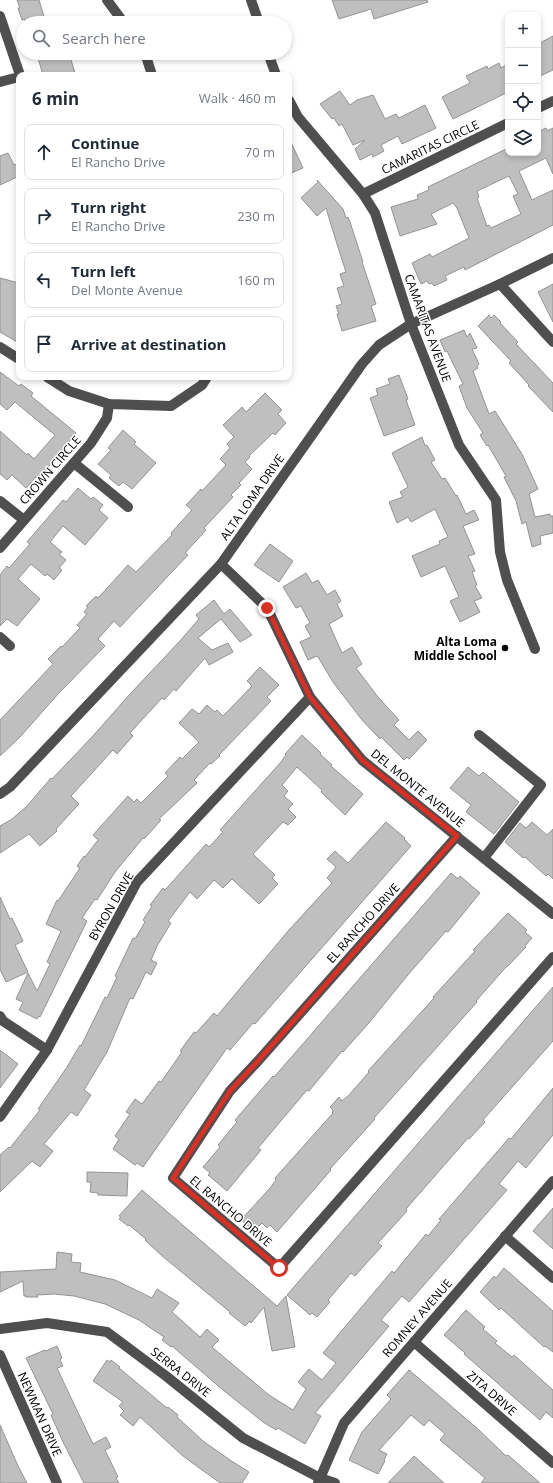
<!DOCTYPE html>
<html lang="en">
<head>
<meta charset="utf-8">
<style>
	:root { --surface:#fff; --page:#f6f6f7; --text:#1f2937; --muted:#747a83; --line:#e0e1e3 }
	body { margin:0; font-family:"Open Sans",sans-serif; background:var(--page); color:var(--text) }
	.controls { position:absolute; right:12px; top:12px; display:grid; overflow:hidden; border-radius:8px; box-shadow:0 2px 6px #0003 }
	.controls button { width:36px; height:36px; display:grid; place-items:center; padding:0; border:0; border-bottom:1px solid var(--line); background:var(--surface); color:var(--text); font:20px sans-serif }
	.stop { position:absolute; width:12px; height:12px; margin:-9px; border:3px solid #d93025; border-radius:50%; background:#fff }
	.stop.end { background:#d93025; border-color:#fff; box-shadow:0 1px 4px #0008 }
	.list { margin:0; padding:0; list-style:none }
	h2 { display:flex; justify-content:space-between; align-items:center; height:52px; margin:0; padding:0 16px; font-size:17px }
	h2 small { font-size:13px; font-weight:400; color:var(--muted) }
	.list li { display:grid; grid-template-columns:26px 1fr auto; gap:12px; align-items:center; box-sizing:border-box; height:56px; margin:0 8px 8px; padding:0 8px; border:1px solid var(--line); border-radius:8px }
	.list b { display:block; font-size:15px; white-space:nowrap }
	.list p { margin:0; font-size:13px; white-space:nowrap; color:var(--muted) }
	.list em { font-size:13px; font-style:normal; color:var(--muted) }
	.icon { flex:none; width:22px; height:22px; fill:none; stroke:currentColor; stroke-width:2; stroke-linecap:round; stroke-linejoin:round }
	.map { position:relative; flex:none; width:553px; height:1483px; overflow:hidden }
	.search { position:absolute; background:var(--surface); box-shadow:0 2px 6px #0003; left:16px; top:16px; width:276px; height:44px; display:flex; align-items:center; gap:10px; box-sizing:border-box; padding:0 14px; border-radius:22px; color:var(--muted); font-size:15px }
	.panel { position:absolute; background:var(--surface); box-shadow:0 2px 6px #0003; left:16px; top:72px; width:276px; height:308px; border-radius:8px }
	.map>svg:first-child { display:block }
	.building { fill:#bfbfbf; stroke:#939393; fill-rule:evenodd }
	.lines { fill:none; stroke-linecap:round; stroke-linejoin:round }
	.minor { stroke:#4f4f4f; stroke-width:10 }
	.route { stroke:#d93025; stroke-width:5 }
	.poi-dot { fill:#000; stroke:#fff; stroke-width:1.5 }
	.labels { text-anchor:middle; dominant-baseline:central; stroke-width:3; stroke-linejoin:round; paint-order:stroke }
	.street-label { font-size:12px; fill:#000; stroke:#fff }
	.poi-label { font-size:12px; font-weight:bold; fill:#000; stroke:#fff; text-anchor:end }
</style>
</head>
<body>
<div class="map">
<svg width="553" height="1483" viewBox="0 0 553 1483">
	<rect width="100%" height="100%" fill="#fff"/>
	<!-- building -->
	<g class="building">
		<path d="M17,0H39L46,23H25L24,19L22,20L18,8H20Z"/>
		<path d="M332,0H427L428,2L374,19L371,9L339,19Z"/>
		<path d="M553,36V70L538,77V44Z"/>
		<path d="M54,53H69L75,73L69,75H43L38,58Z"/>
		<path d="M499,63L501,68L508,64V92L453,119L442,97L470,83L466,76L487,66L488,69Z"/>
		<path d="M340,91L350,105L357,100L373,95L385,119L396,114L399,118L425,105L436,128L402,144L398,136L381,145L384,151L373,157L372,154L360,160L355,149L365,140L353,145L342,124L339,126L334,118L332,119L320,104Z"/>
		<path d="M546,128L547,131L553,128V174L546,158L519,171L532,200L553,190V225L465,270L464,267L445,276L447,280L434,286L432,283L429,284L427,281L421,284L412,263L430,254L432,257L469,238L457,208L453,203L431,214L437,224L400,236L391,207L418,199L417,195L429,190L428,187L508,148V153H538V132ZM509,176L518,194L513,196L521,214L491,228L489,225L487,226L477,198L479,197L477,191Z"/>
		<path d="M289,138L303,168L289,174Z"/>
		<path d="M8,153L14,165L19,163V176L0,185V156Z"/>
		<path d="M317,180L343,209L346,218L348,217L350,222L363,262H362L376,304L371,306L376,321L342,331L337,314H339L336,306L342,304L337,288L344,286L340,274L346,272L337,244L326,208L317,216L301,198L318,182Z"/>
		<path d="M0,278L19,283V343L0,332Z"/>
		<path d="M553,284V322L538,292Z"/>
		<path d="M489,315L491,318L494,315L501,322L500,323L518,342L516,344L553,383V412L528,386L529,385L509,363L511,361L478,326Z"/>
		<path d="M464,330L467,337L470,333L477,348L472,349L479,364L477,366L478,368L473,371L489,414L495,411L522,454L538,489L529,494L535,517L550,514V516H553V533L540,536L541,544L532,547L526,522L522,524L516,501L504,477L506,476L488,445L487,446L480,435L483,433L467,408L459,386L463,384L447,351L445,352L440,340Z"/>
		<path d="M0,372L19,386L21,384L33,393L31,396L76,433L38,479L36,477L26,488L12,475L7,480L0,474V431L27,455L28,453L34,459L55,435L15,402L7,410L0,404Z"/>
		<path d="M399,375L408,399L406,400L415,425L384,436L370,398L378,395L376,389L390,384L388,379Z"/>
		<path d="M265,393L282,410L278,414L286,423L275,435L273,433L249,456L250,457L245,462L252,469L239,483L241,485L231,495L233,497L204,528L206,530L185,553L188,555L120,627L114,621L98,639L105,646L59,693L20,737L0,756V720L53,664L48,659L61,646L62,647L80,628L77,625L87,614L84,612L88,607L86,606L96,596L97,598L100,596L128,565L136,572L172,535L171,533L192,510L186,505L201,489L202,491L226,465L220,459L230,448L227,444L234,437L223,425L242,407L246,412Z"/>
		<path d="M123,430L136,442L134,444L156,463L132,489L123,482L119,486L109,478L111,475L98,464L111,450L108,448Z"/>
		<path d="M422,437L425,446L427,445L435,460L431,462L442,479L445,478L456,496L457,495L466,514L474,510L479,520L463,526L475,554L468,556L475,571L472,572L477,585L475,586L482,598L474,601L480,612L460,622L450,601L459,597L445,566L421,577L412,556L440,544L439,541L448,537L435,509L411,522L408,517L397,523L389,502L403,497L400,492L408,487L392,453Z"/>
		<path d="M78,488L91,499L93,497L103,505L99,510L108,518L85,545L63,526L50,542L62,552L59,554L66,560L59,568L62,570L54,580L47,574L45,576L31,564L18,579L40,599L17,626L7,619L0,626V575L7,566L9,568L30,544L27,542L63,500L66,502Z"/>
		<path d="M270,544L293,561L279,582L254,565Z"/>
		<path d="M306,573L312,583L318,580L327,595L335,590L341,601L337,604L343,616L329,624L342,653L352,647L362,664L356,668L378,697L399,720L394,725L409,740L418,731L427,740L409,759L407,757L404,760L381,737L380,739L362,720L333,682L318,657L317,656L308,660L300,642L311,637L305,626L310,623L301,606L296,608L283,587Z"/>
		<path d="M214,600L224,614L230,609L252,635L240,642L221,619L198,638L212,650L228,643L233,652L209,665L205,658L176,691L174,689L164,700L162,698L130,733L133,736L117,754L113,750L71,796L79,804L56,829L57,831L40,846L29,834L0,853V826L12,819L27,806L51,778L52,779L92,737L130,694L179,642L199,619L196,615Z"/>
		<path d="M260,667L279,685L267,697L271,701L219,755L220,756L211,764L210,763L194,780L197,783L159,819L161,820L144,839L143,838L115,872L97,900L95,899L82,918L87,921L40,1017L39,1016L37,1019L19,1010L23,1002L16,999L28,973L37,991L50,964L47,962L61,931L46,924L57,900L58,901L80,868L77,866L84,856L85,857L98,840L93,835L128,796L134,802L137,799L141,803L168,776L165,773L180,757L182,759L199,742L179,723L192,709L199,714L207,705L215,712L217,710L223,716L252,686L247,681Z"/>
		<path d="M302,735L321,753L320,754L332,765L331,766L363,794L345,815L321,792L322,790L297,767L282,785L288,791L284,796L293,804L288,809L296,817L288,825L283,822L253,854L275,875L272,878L278,884L259,904L232,879L223,888L214,880L197,899L190,892L168,921L171,923L157,946L151,960L157,963L151,975L146,972L133,999L130,998L107,1052L84,1090L91,1095L77,1116L71,1112L44,1144L53,1151L40,1167L32,1161L0,1192V1155L9,1147L10,1148L40,1110L38,1109L67,1067L80,1045L81,1046L105,997L107,998L117,977L115,976L133,938L135,939L145,922L143,920L152,906L150,905L163,888L165,890L206,844L209,847L223,832L220,830L281,762L286,755L285,754Z"/>
		<path d="M468,767L479,776L483,772L519,802L494,834L466,812L471,805L450,788Z"/>
		<path d="M386,822L405,838L404,839L411,846L255,1024L253,1023L230,1050L227,1048L143,1167L137,1163L135,1165L113,1149L119,1139L115,1136L130,1114L126,1112L135,1099L142,1104L159,1081L161,1082L182,1052L180,1051L194,1032L196,1033L214,1013L217,1016L288,931L332,883L327,878L336,867L327,859L335,851L348,863Z"/>
		<path d="M532,822L547,835L553,829V879L548,874L546,876L525,857L523,858L505,842L520,823L526,828Z"/>
		<path d="M451,873L458,879L460,876L480,893L448,932L446,931L407,976L368,1024L343,1052L342,1051L309,1091L307,1090L258,1148L261,1150L227,1191L208,1175L210,1173L203,1167L220,1147L218,1145L237,1122L235,1120L273,1076L274,1077L295,1053Z"/>
		<path d="M0,897L10,919L12,918L23,941L15,945L28,972L6,982L0,969Z"/>
		<path d="M508,913L527,930L525,932L532,938L525,946L526,947L508,966H507L476,1001L477,1002L374,1118L375,1119L330,1169L331,1170L277,1232L270,1225L267,1228L262,1223L254,1231L241,1220L270,1188L276,1180L275,1178L333,1113L332,1112L333,1110L330,1107L339,1097L342,1101L349,1095L369,1072L368,1071L434,998L433,997L475,951L473,950Z"/>
		<path d="M553,987V1041L483,1120L485,1122L469,1139L468,1138L406,1209L407,1211L378,1243L382,1246L363,1267L355,1276L351,1273L328,1300L330,1302L317,1317L312,1313L310,1315L287,1295Z"/>
		<path d="M0,1050L18,1064L0,1088Z"/>
		<path d="M553,1088V1135L526,1168L518,1161L499,1184L507,1190L409,1302L402,1296L381,1320L389,1326L315,1413L321,1416L305,1444L278,1428L276,1430L263,1422L223,1390L172,1346L171,1347L162,1340L164,1337L139,1320L105,1304L74,1296L54,1294L37,1295L38,1297H26V1296H24L23,1281L0,1292V1272L56,1269L57,1252L72,1254L71,1262L81,1263L80,1272L115,1280L152,1298L157,1289L179,1303L172,1312L200,1337L207,1329L219,1340L212,1347L219,1353L269,1395L293,1410L306,1389L298,1382L309,1369L322,1380L336,1363L323,1353L392,1271L394,1273L426,1234L428,1236L441,1220L439,1219L509,1138L511,1139Z"/>
		<path d="M87,1172L128,1173L127,1196L98,1195V1193L90,1192L91,1182H87Z"/>
		<path d="M142,1190L277,1306L286,1296L295,1347L272,1351L264,1307L251,1323L250,1321L245,1326L229,1313L230,1312L161,1255L145,1240L146,1239L129,1225L128,1226L119,1219L121,1217L119,1216Z"/>
		<path d="M553,1208V1249L533,1231Z"/>
		<path d="M504,1268L553,1311V1352L545,1346L544,1347L501,1308L499,1310L480,1292L494,1276L496,1278Z"/>
		<path d="M466,1310L485,1327L483,1329L497,1341L495,1343L512,1357L514,1355L553,1390V1418L546,1412L540,1420L464,1354L465,1353L444,1335Z"/>
		<path d="M57,1346L62,1358L60,1360L63,1366L57,1368L72,1400L93,1444L106,1437L111,1447L105,1450L118,1477L116,1478L119,1483H84L63,1442L51,1415L53,1414L26,1358L45,1350L46,1351Z"/>
		<path d="M107,1360L110,1362L111,1360L120,1367L119,1368L167,1408L168,1407L178,1415L177,1417L203,1441L230,1460L249,1472L242,1483H220L183,1456L140,1417L133,1426L120,1415L124,1411L119,1406L123,1402L93,1381Z"/>
		<path d="M409,1370L478,1429L506,1456L508,1455L540,1483H481L485,1478L440,1440L445,1434L429,1420L424,1426L411,1415L379,1450L387,1454L384,1460L385,1461L378,1474L349,1460L362,1432L391,1399L387,1395Z"/>
		<path d="M0,1425L18,1466L27,1483H0Z"/>
		<path d="M414,1456L444,1483H388Z"/>
	</g>
	<g class="lines">
		<!-- minor -->
		<g class="minor">
			<path d="M107,0L124,23"/>
			<path d="M251,0L259,23"/>
			<path d="M0,16L20,75"/>
			<path d="M145,53L152,75"/>
			<path d="M268,53L276,75"/>
			<path d="M0,82L19,77"/>
			<path d="M289,100L298,117L363,194L375,213L411,324L459,445L496,500L500,552L507,580L535,649"/>
			<path d="M538,108L553,101"/>
			<path d="M363,194L508,123"/>
			<path d="M500,284L553,342"/>
			<path d="M0,347L19,359"/>
			<path d="M47,377L69,391L109,404L171,406L202,385L207,377"/>
			<path d="M74,463L128,507"/>
			<path d="M0,501L24,520"/>
			<path d="M0,548L91,443L107,418L109,404"/>
			<path d="M221,564L267,608L310,697L362,760L553,914"/>
			<path d="M0,637L10,646"/>
			<path d="M479,735L541,785L484,858"/>
			<path d="M0,794L10,787L221,564L362,364L379,345L411,324L500,284L553,258"/>
			<path d="M457,836L258,1061L230,1091L173,1178L279,1268L553,957"/>
			<path d="M0,1016L3,1021L47,1050"/>
			<path d="M0,1117L47,1050L137,882L310,697"/>
			<path d="M505,1236L553,1278"/>
			<path d="M0,1329L47,1323L107,1332L166,1376L243,1438L320,1478L335,1483"/>
			<path d="M414,1342L553,1463"/>
			<path d="M0,1355L57,1483"/>
			<path d="M318,1483L344,1423L553,1181"/>
		</g>
	</g>
	<g class="lines">
		<!-- route -->
		<path class="route" d="M267,608L310,697L362,760L457,836L258,1061L230,1091L173,1178L279,1268"/>
	</g>
	<!-- markers -->
	<circle class="poi-dot" cx="505" cy="648" r="4"/>
	<g class="labels">
		<!-- street labels -->
		<g class="street-label">
			<text transform="translate(430 147) rotate(-26)">CAMARITAS CIRCLE</text>
			<text transform="translate(428 328) rotate(70)">CAMARITAS AVENUE</text>
			<text transform="translate(50 470) rotate(-49)">CROWN CIRCLE</text>
			<text transform="translate(252 497) rotate(-55)">ALTA LOMA DRIVE</text>
			<text transform="translate(418 788) rotate(39)">DEL MONTE AVENUE</text>
			<text transform="translate(111 906) rotate(-60)">BYRON DRIVE</text>
			<text transform="translate(363 923) rotate(-48)">EL RANCHO DRIVE</text>
			<text transform="translate(231 1211) rotate(40)">EL RANCHO DRIVE</text>
			<text transform="translate(417 1318) rotate(-49)">ROMNEY AVENUE</text>
			<text transform="translate(181 1372) rotate(38)">SERRA DRIVE</text>
			<text transform="translate(492 1393) rotate(41)">ZITA DRIVE</text>
			<text transform="translate(40 1414) rotate(66)">NEWMAN DRIVE</text>
		</g>
		<!-- poi labels -->
		<g class="poi-label">
			<text x="497" y="641">Alta Loma<tspan x="497" dy="14">Middle School</tspan></text>
		</g>
	</g>
</svg>
<div class="controls">
<button>+</button>
<button>−</button>
<button><svg class="icon" aria-label="locate" viewBox="0 0 24 24"><circle cx="12" cy="12" r="6"/><path d="M12 2v4M12 18v4M2 12h4M18 12h4"/></svg></button>
<button><svg class="icon" aria-label="layers" viewBox="0 0 24 24"><path d="M12 4l9 5-9 5-9-5zM3 14l9 5 9-5"/></svg></button>
</div>
<div class="stop" style="left:279px;top:1268px"></div>
<div class="stop end" style="left:267px;top:608px"></div>
<div class="search"><svg class="icon" aria-label="search" viewBox="0 0 24 24"><circle cx="10" cy="10" r="6"/><path d="M15 15l6 6"/></svg>Search here</div>
<section class="panel">
<h2>6 min<small>Walk · 460 m</small></h2>
<ul class="list">
<li><svg class="icon" aria-label="ahead" viewBox="0 0 24 24"><path d="M12 20V5M6 11l6-6 6 6"/></svg><div><b>Continue</b><p>El Rancho Drive</p></div><em>70 m</em></li>
<li><svg class="icon" aria-label="right" viewBox="0 0 24 24"><path d="M7 20v-9h11M14 6l5 5-5 5"/></svg><div><b>Turn right</b><p>El Rancho Drive</p></div><em>230 m</em></li>
<li><svg class="icon" aria-label="left" viewBox="0 0 24 24"><path d="M17 20v-9H6M10 6l-5 5 5 5"/></svg><div><b>Turn left</b><p>Del Monte Avenue</p></div><em>160 m</em></li>
<li><svg class="icon" aria-label="arrive" viewBox="0 0 24 24"><path d="M6 21V4h12l-3 4 3 4H6"/></svg><div><b>Arrive at destination</b></div></li>
</ul>
</section>
</div>
</body>
</html>
